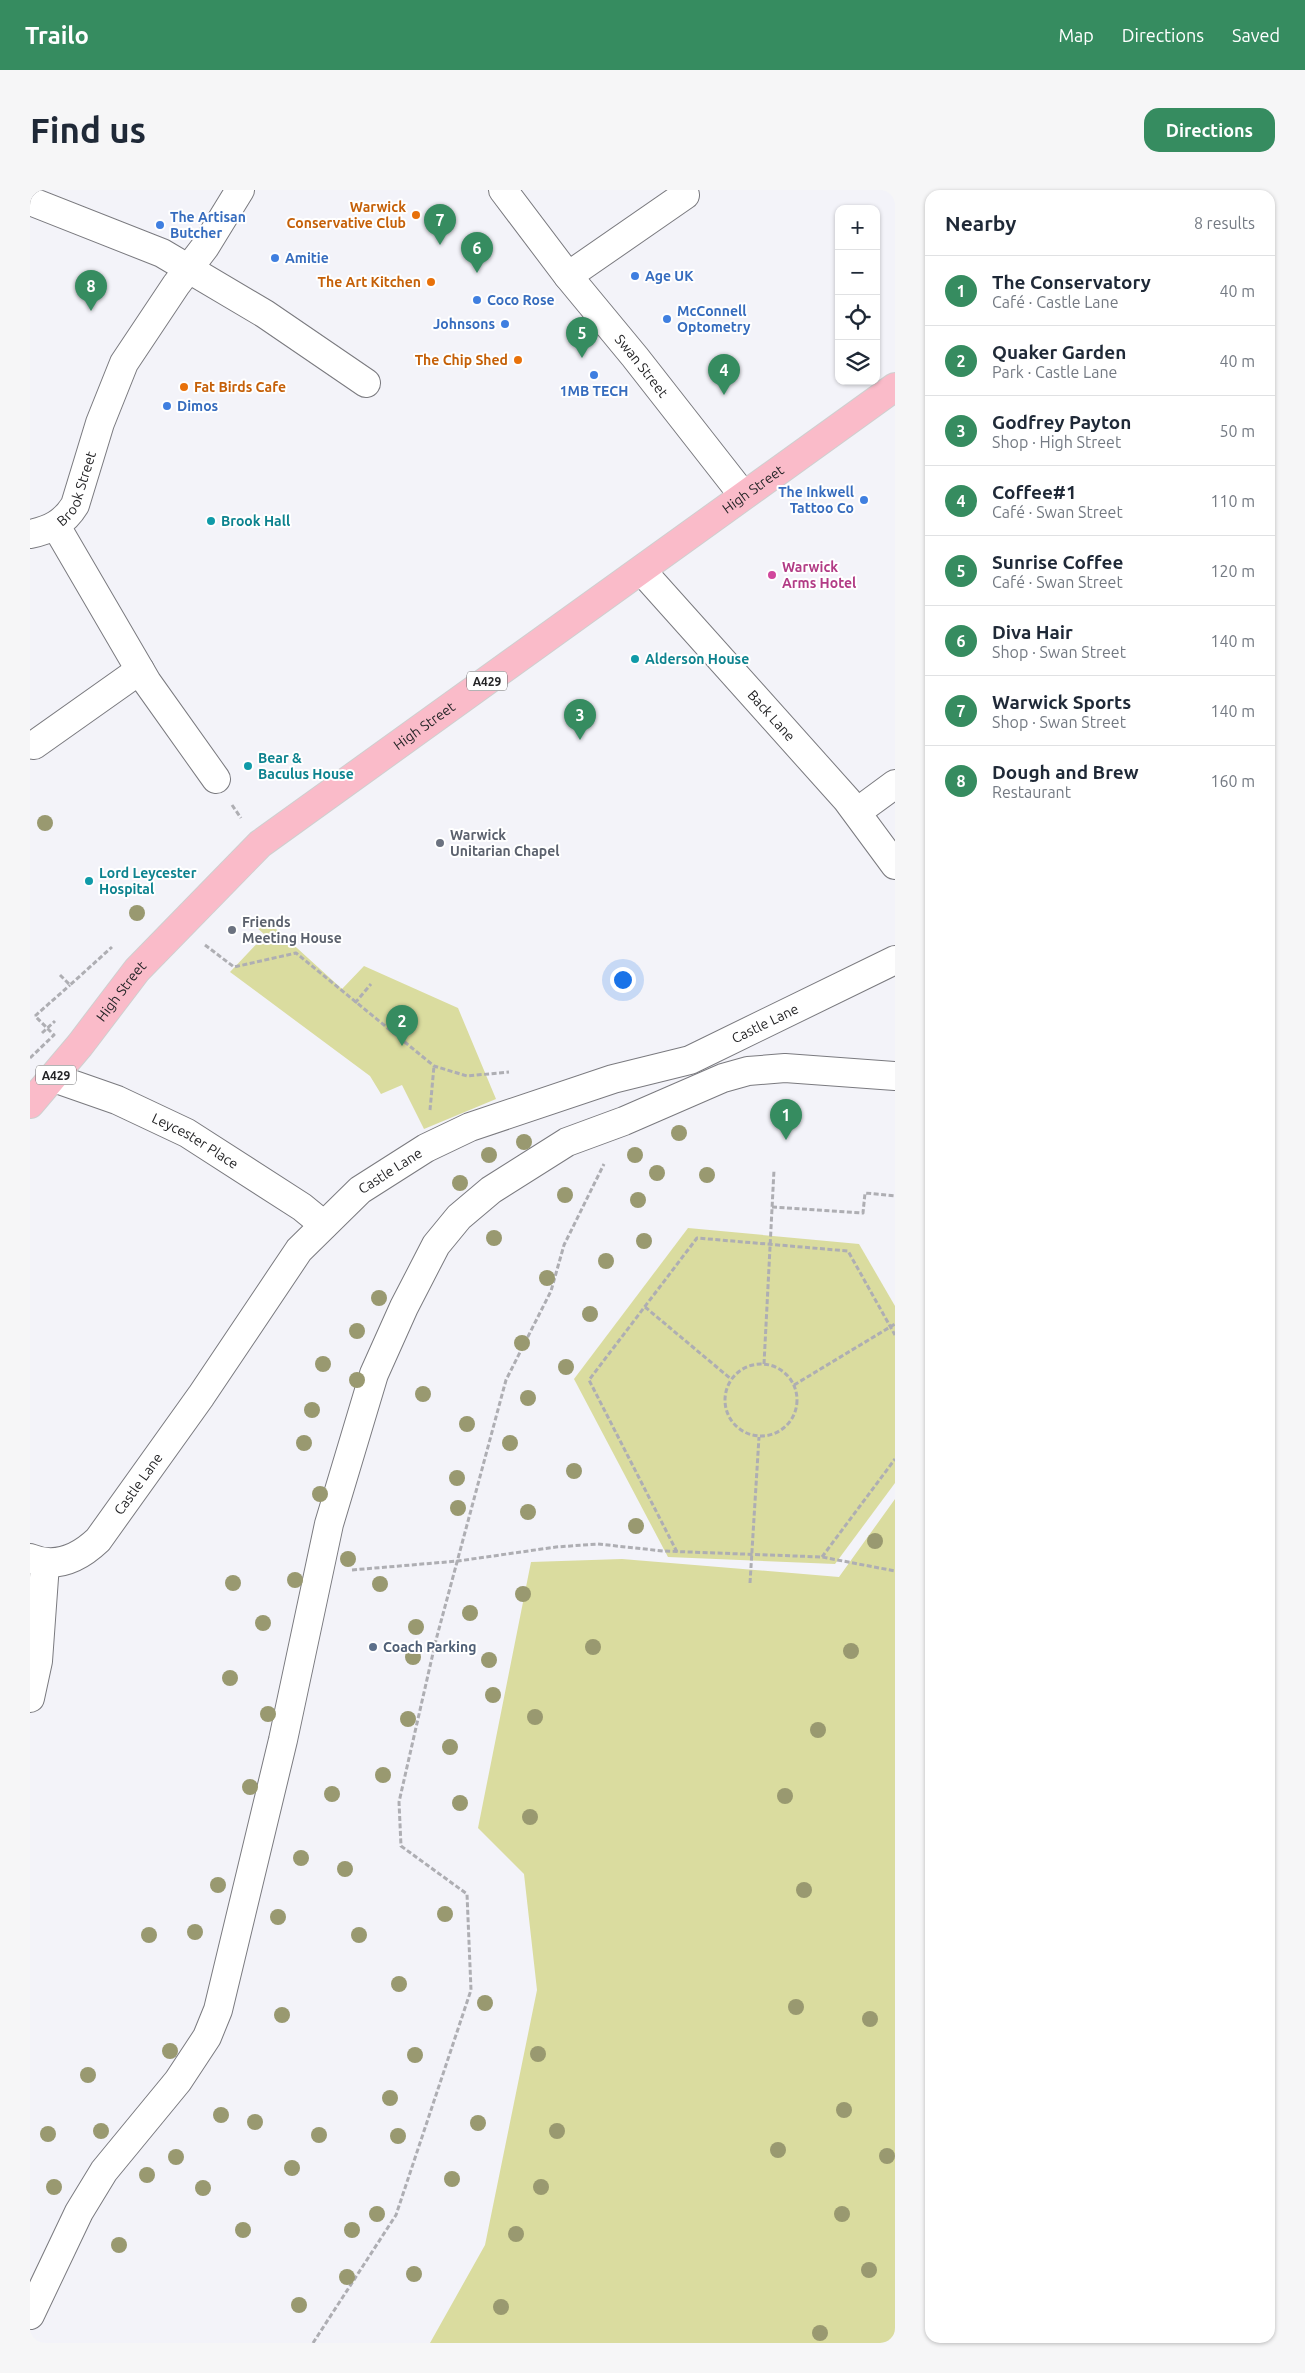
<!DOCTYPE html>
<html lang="en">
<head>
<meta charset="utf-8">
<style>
	:root { --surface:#fff; --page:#f6f6f7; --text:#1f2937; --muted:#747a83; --line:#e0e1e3; --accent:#368c60 }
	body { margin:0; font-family:Ubuntu,sans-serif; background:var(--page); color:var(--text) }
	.controls { position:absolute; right:15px; top:15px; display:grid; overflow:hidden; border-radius:10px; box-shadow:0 1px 4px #0004 }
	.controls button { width:45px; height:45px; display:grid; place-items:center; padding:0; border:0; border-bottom:1px solid var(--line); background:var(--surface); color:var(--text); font:25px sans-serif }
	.you { position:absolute; left:592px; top:789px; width:18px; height:18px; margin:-12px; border:4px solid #fff; border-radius:50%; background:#1a73e8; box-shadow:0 0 0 8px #1a73e833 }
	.badge { display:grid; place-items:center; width:32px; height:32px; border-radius:50%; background:var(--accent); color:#fff; font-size:16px; font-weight:700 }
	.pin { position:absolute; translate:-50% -41px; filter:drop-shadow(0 1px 2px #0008) }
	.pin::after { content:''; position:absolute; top:26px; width:18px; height:15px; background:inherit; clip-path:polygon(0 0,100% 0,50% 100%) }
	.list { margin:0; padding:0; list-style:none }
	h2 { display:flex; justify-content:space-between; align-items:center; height:65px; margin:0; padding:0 20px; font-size:21px }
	h2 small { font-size:16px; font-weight:400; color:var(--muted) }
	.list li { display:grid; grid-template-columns:32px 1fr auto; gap:15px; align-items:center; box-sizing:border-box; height:70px; padding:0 20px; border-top:1px solid var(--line) }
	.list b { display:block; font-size:19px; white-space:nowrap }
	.list p { margin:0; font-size:16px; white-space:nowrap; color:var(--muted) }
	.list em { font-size:16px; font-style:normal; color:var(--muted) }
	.icon { flex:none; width:28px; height:28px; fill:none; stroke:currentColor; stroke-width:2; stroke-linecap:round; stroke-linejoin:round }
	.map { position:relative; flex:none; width:865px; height:2153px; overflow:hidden; border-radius:15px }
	header { display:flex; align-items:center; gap:30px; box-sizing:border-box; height:70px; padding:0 25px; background:var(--accent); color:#fff }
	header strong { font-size:24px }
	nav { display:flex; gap:28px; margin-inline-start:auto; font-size:18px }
	.intro { display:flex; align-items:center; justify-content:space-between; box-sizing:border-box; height:120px; padding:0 30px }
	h1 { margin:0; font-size:35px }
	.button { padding:12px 22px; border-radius:15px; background:var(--accent); color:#fff; font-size:18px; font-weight:700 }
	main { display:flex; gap:30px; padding:0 30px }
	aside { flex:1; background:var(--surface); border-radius:15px; box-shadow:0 1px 4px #0004 }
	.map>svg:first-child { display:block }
	.green { fill:#dadc9f }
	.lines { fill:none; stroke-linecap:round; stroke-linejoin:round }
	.minor-casing { stroke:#7a7a7f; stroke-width:30 }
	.major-casing { stroke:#cfcfcf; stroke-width:30 }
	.path { stroke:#aeaeb3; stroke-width:3; stroke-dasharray:5 2.5; stroke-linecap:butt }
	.minor { stroke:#fff; stroke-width:28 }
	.major { stroke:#fabbc9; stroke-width:28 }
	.path-bridge { stroke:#aeaeb3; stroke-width:3; stroke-dasharray:5 2.5; stroke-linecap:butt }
	.tree { fill:#999970 }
	.food-dot { fill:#e8710a; stroke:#fff; stroke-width:2 }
	.shop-dot { fill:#3f7fe0; stroke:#fff; stroke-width:2 }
	.culture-dot { fill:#0f9aa8; stroke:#fff; stroke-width:2 }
	.hotel-dot { fill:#d1479c; stroke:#fff; stroke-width:2 }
	.worship-dot { fill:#6b7280; stroke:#fff; stroke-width:2 }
	.service-dot { fill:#5c6f8a; stroke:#fff; stroke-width:2 }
	.labels { text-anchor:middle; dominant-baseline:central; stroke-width:4; stroke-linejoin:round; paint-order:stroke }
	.shield { fill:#fff; stroke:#666668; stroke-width:1 }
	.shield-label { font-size:12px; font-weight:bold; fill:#252527 }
	.food-label { font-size:14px; font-weight:bold; fill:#c56008; stroke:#fff; text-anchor:end }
	.shop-label { font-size:14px; font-weight:bold; fill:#366cbe; stroke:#fff; text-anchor:start }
	.street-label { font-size:14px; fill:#252527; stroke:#fff }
	.culture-label { font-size:14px; font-weight:bold; fill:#0d838f; stroke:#fff; text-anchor:start }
	.hotel-label { font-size:14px; font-weight:bold; fill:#b23c85; stroke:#fff; text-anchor:start }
	.worship-label { font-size:14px; font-weight:bold; fill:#5b616d; stroke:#fff; text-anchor:start }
	.service-label { font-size:14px; font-weight:bold; fill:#4e5e75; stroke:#fff; text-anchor:start }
</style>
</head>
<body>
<header>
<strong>Trailo</strong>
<nav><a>Map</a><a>Directions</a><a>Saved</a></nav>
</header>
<div class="intro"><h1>Find us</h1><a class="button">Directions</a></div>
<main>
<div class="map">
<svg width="865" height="2153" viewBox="0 0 865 2153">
	<rect width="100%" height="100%" fill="#f3f3f9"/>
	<!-- green -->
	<g class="green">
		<path d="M234,728L312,799L334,776L428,818L466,909L394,939L372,895L351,904L340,886L200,782L235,745L225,736Z"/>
		<path d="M658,1038L829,1054L865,1116V1293L805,1374L638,1367L544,1189Z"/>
		<path d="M865,1309V2153H400L455,2055L507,1800L494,1684L448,1638L501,1372L592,1369L809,1387Z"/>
	</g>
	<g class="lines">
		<defs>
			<g id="minor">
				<path id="s1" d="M473,0L538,86L605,167L713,305"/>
				<path d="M0,11L132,63L235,124L336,193"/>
				<path d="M538,86L655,5L652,0"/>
				<path d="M26,336L117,492L186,589"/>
				<path id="s2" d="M0,344C20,340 34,333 45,315L70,233L94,173L146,95L175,57L210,0"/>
				<path id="s3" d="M612,381L817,610L865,675"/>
				<path d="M4,555L110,480"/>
				<path d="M827,622L865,594"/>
				<path id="s4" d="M24,888L87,910L157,943L272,1017L294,1035"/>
				<path id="s5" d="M0,1368C26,1379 49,1368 68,1350L171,1206L269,1060L330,1000L396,958L440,937L583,889L660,870L865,770"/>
				<path d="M0,1508L8,1471L15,1374"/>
				<path d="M0,2125L49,2022L74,1981L148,1891L177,1847L188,1820L253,1550L299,1334L344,1184L374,1117L406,1055L429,1027L461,1000L537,952L594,931L693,888L718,881L755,878L865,886"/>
			</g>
			<g id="major">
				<path id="s6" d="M0,914L50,855L107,780L230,654L865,197"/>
			</g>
		</defs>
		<!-- minor casing -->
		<use href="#minor" class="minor-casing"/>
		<!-- major casing -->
		<use href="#major" class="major-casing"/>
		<!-- path -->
		<g class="path">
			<path d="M202,615L211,628"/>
			<path d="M175,755L204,777L266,763L404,876L437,886L479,882"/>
			<path d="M30,785L40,795L82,757"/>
			<path d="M325,813L341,794"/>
			<path d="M5,826L40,795"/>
			<path d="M12,843L25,831"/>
			<path d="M400,920L404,876"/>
			<path d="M742,1017L833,1023L835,1003L865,1006"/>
			<path d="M615,1117L701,1189"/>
			<circle cx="731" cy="1210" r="36"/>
			<path d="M734,1174L744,980"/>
			<path d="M764,1195L865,1134"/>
			<path d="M647,1362L559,1190L667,1048L818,1061L865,1145"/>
			<path d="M792,1367L865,1269"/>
			<path d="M322,1380L428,1371L526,1357L568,1354L633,1361L792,1367L865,1381"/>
			<path d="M720,1393L729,1247"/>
			<path d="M283,2153L366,2025L441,1800L437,1704L371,1656L369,1612L406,1450L476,1190L521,1101L534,1055L574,974"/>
		</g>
		<!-- minor -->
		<use href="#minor" class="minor"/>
		<!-- major -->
		<use href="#major" class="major"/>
		<!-- path-bridge -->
		<path class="path-bridge" d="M0,868L24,845L5,826"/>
	</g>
	<!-- trees -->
	<g class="tree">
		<circle cx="15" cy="633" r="8"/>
		<circle cx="107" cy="723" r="8"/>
		<circle cx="649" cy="943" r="8"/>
		<circle cx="494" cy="952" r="8"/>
		<circle cx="459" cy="965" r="8"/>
		<circle cx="605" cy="965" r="8"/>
		<circle cx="627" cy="983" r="8"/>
		<circle cx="677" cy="985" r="8"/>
		<circle cx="430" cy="993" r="8"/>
		<circle cx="535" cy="1005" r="8"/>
		<circle cx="608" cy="1010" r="8"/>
		<circle cx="464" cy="1048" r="8"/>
		<circle cx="614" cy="1051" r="8"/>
		<circle cx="576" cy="1071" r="8"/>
		<circle cx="517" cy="1088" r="8"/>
		<circle cx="349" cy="1108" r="8"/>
		<circle cx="560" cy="1124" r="8"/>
		<circle cx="327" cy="1141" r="8"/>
		<circle cx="492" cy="1153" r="8"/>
		<circle cx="293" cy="1174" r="8"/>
		<circle cx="536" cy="1177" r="8"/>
		<circle cx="327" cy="1190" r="8"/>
		<circle cx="393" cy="1204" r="8"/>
		<circle cx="498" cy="1208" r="8"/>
		<circle cx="282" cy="1220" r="8"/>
		<circle cx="437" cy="1234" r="8"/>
		<circle cx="274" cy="1253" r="8"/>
		<circle cx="480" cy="1253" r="8"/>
		<circle cx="544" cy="1281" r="8"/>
		<circle cx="427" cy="1288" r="8"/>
		<circle cx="290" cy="1304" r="8"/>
		<circle cx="428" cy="1318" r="8"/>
		<circle cx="498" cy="1322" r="8"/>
		<circle cx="606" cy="1336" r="8"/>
		<circle cx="845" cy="1351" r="8"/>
		<circle cx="318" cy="1369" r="8"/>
		<circle cx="265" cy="1390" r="8"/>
		<circle cx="203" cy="1393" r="8"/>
		<circle cx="350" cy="1394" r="8"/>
		<circle cx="493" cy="1404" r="8"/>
		<circle cx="440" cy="1423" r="8"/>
		<circle cx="233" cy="1433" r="8"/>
		<circle cx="386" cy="1437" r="8"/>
		<circle cx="563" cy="1457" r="8"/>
		<circle cx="821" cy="1461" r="8"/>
		<circle cx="383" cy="1467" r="8"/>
		<circle cx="459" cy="1470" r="8"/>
		<circle cx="200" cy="1488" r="8"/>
		<circle cx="463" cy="1505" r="8"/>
		<circle cx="238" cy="1524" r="8"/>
		<circle cx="505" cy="1527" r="8"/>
		<circle cx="378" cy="1529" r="8"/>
		<circle cx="788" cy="1540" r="8"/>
		<circle cx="420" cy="1557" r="8"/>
		<circle cx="353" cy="1585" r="8"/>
		<circle cx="220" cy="1597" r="8"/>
		<circle cx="302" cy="1604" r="8"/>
		<circle cx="755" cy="1606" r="8"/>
		<circle cx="430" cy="1613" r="8"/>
		<circle cx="500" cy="1627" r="8"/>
		<circle cx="271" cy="1668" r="8"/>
		<circle cx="315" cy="1679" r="8"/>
		<circle cx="188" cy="1695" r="8"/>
		<circle cx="774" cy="1700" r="8"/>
		<circle cx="415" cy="1724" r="8"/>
		<circle cx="248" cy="1727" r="8"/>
		<circle cx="165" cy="1742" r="8"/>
		<circle cx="119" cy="1745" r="8"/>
		<circle cx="329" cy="1745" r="8"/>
		<circle cx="369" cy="1794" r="8"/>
		<circle cx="455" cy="1813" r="8"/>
		<circle cx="766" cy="1817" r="8"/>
		<circle cx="252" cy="1825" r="8"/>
		<circle cx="840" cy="1829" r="8"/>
		<circle cx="140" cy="1861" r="8"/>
		<circle cx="508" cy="1864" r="8"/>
		<circle cx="385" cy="1865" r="8"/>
		<circle cx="58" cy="1885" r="8"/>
		<circle cx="360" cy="1908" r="8"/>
		<circle cx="814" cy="1920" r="8"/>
		<circle cx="191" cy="1925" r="8"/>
		<circle cx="225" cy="1932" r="8"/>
		<circle cx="448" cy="1933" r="8"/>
		<circle cx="71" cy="1941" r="8"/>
		<circle cx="527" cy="1941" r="8"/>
		<circle cx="18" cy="1944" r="8"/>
		<circle cx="289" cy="1945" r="8"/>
		<circle cx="368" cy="1946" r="8"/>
		<circle cx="748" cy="1960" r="8"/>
		<circle cx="857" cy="1966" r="8"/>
		<circle cx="146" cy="1967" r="8"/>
		<circle cx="262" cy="1978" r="8"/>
		<circle cx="117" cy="1985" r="8"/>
		<circle cx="422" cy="1989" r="8"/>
		<circle cx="24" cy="1997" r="8"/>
		<circle cx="511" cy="1997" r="8"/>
		<circle cx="173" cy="1998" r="8"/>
		<circle cx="347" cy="2024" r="8"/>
		<circle cx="812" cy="2024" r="8"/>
		<circle cx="213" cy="2040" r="8"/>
		<circle cx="322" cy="2040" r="8"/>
		<circle cx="486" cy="2044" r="8"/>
		<circle cx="89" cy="2055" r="8"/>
		<circle cx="839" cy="2080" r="8"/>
		<circle cx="384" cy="2084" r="8"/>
		<circle cx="317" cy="2087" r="8"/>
		<circle cx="269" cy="2115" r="8"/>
		<circle cx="471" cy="2117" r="8"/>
		<circle cx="790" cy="2143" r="8"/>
	</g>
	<!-- markers -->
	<g class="food-dot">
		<circle cx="386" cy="25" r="5"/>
		<circle cx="401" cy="92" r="5"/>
		<circle cx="488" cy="170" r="5"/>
		<circle cx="154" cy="197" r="5"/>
	</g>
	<g class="shop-dot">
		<circle cx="130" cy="35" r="5"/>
		<circle cx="245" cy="68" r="5"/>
		<circle cx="605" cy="86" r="5"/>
		<circle cx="447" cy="110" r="5"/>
		<circle cx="637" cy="129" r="5"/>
		<circle cx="475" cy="134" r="5"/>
		<circle cx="564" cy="185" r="5"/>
		<circle cx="137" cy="216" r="5"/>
		<circle cx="834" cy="310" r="5"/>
	</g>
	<g class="culture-dot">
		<circle cx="181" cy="331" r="5"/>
		<circle cx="605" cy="469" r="5"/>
		<circle cx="218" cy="576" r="5"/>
		<circle cx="59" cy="691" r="5"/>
	</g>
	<circle class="hotel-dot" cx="742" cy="385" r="5"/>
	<g class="worship-dot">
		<circle cx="410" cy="653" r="5"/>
		<circle cx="202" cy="740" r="5"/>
	</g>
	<circle class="service-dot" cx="343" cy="1457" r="5"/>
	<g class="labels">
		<!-- shield labels -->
		<g class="shield">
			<rect x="437" y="481.5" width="40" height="19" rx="4"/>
			<rect x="6" y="875.5" width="40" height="19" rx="4"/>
		</g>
		<g class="shield-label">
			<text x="457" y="491">A429</text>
			<text x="26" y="885">A429</text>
		</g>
		<!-- food labels -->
		<g class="food-label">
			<text x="376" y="17">Warwick<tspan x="376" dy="16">Conservative Club</tspan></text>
			<text x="391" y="92">The Art Kitchen</text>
			<text x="478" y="170">The Chip Shed</text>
			<text x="164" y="197" text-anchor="start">Fat Birds Cafe</text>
		</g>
		<!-- shop labels -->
		<g class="shop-label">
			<text x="140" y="27">The Artisan<tspan x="140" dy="16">Butcher</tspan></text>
			<text x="255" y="68">Amitie</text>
			<text x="615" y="86">Age UK</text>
			<text x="457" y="110">Coco Rose</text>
			<text x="647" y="121">McConnell<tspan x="647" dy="16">Optometry</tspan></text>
			<text x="465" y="134" text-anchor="end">Johnsons</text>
			<text x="564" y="201" text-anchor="middle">1MB TECH</text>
			<text x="147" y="216">Dimos</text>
			<text x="824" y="302" text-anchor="end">The Inkwell<tspan x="824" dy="16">Tattoo Co</tspan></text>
		</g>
		<!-- street labels -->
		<g class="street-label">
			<text stroke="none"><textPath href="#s1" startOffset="224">Swan Street</textPath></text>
			<text stroke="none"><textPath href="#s2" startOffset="71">Brook Street</textPath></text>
			<text stroke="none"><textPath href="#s6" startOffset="955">High Street</textPath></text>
			<text stroke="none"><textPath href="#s3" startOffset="194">Back Lane</textPath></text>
			<text stroke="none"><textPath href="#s6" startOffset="550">High Street</textPath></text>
			<text stroke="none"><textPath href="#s6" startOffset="145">High Street</textPath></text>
			<text stroke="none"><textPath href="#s5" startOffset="954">Castle Lane</textPath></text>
			<text stroke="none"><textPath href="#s4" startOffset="155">Leycester Place</textPath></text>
			<text stroke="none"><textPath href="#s5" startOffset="549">Castle Lane</textPath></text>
			<text stroke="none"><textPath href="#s5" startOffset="144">Castle Lane</textPath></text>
		</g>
		<!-- culture labels -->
		<g class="culture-label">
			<text x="191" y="331">Brook Hall</text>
			<text x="615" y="469">Alderson House</text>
			<text x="228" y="568">Bear &amp;<tspan x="228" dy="16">Baculus House</tspan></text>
			<text x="69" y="683">Lord Leycester<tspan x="69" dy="16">Hospital</tspan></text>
		</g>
		<!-- hotel labels -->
		<g class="hotel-label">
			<text x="752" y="377">Warwick<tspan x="752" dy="16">Arms Hotel</tspan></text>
		</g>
		<!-- worship labels -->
		<g class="worship-label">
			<text x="420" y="645">Warwick<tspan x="420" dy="16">Unitarian Chapel</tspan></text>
			<text x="212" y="732">Friends<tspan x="212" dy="16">Meeting House</tspan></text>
		</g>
		<!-- service labels -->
		<g class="service-label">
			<text x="353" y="1457">Coach Parking</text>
		</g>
	</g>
</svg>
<div class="controls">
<button>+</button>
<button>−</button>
<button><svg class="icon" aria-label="locate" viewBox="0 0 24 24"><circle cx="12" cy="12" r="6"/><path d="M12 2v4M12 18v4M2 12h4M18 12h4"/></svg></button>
<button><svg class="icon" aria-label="layers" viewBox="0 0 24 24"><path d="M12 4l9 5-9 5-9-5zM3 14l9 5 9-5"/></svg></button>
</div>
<div class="you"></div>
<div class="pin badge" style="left:756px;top:950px">1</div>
<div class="pin badge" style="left:372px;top:856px">2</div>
<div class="pin badge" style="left:550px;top:550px">3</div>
<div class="pin badge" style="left:694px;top:205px">4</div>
<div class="pin badge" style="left:552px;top:168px">5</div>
<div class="pin badge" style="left:447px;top:83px">6</div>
<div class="pin badge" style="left:410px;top:55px">7</div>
<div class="pin badge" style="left:61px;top:121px">8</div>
</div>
<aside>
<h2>Nearby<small>8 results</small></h2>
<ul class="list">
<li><span class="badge">1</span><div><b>The Conservatory</b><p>Café · Castle Lane</p></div><em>40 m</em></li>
<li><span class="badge">2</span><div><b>Quaker Garden</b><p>Park · Castle Lane</p></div><em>40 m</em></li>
<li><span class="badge">3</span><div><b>Godfrey Payton</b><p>Shop · High Street</p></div><em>50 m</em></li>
<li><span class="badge">4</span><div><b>Coffee#1</b><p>Café · Swan Street</p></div><em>110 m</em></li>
<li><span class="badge">5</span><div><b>Sunrise Coffee</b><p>Café · Swan Street</p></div><em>120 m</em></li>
<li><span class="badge">6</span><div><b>Diva Hair</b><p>Shop · Swan Street</p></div><em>140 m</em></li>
<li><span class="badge">7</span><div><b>Warwick Sports</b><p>Shop · Swan Street</p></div><em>140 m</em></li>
<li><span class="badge">8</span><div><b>Dough and Brew</b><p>Restaurant</p></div><em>160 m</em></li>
</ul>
</aside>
</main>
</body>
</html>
